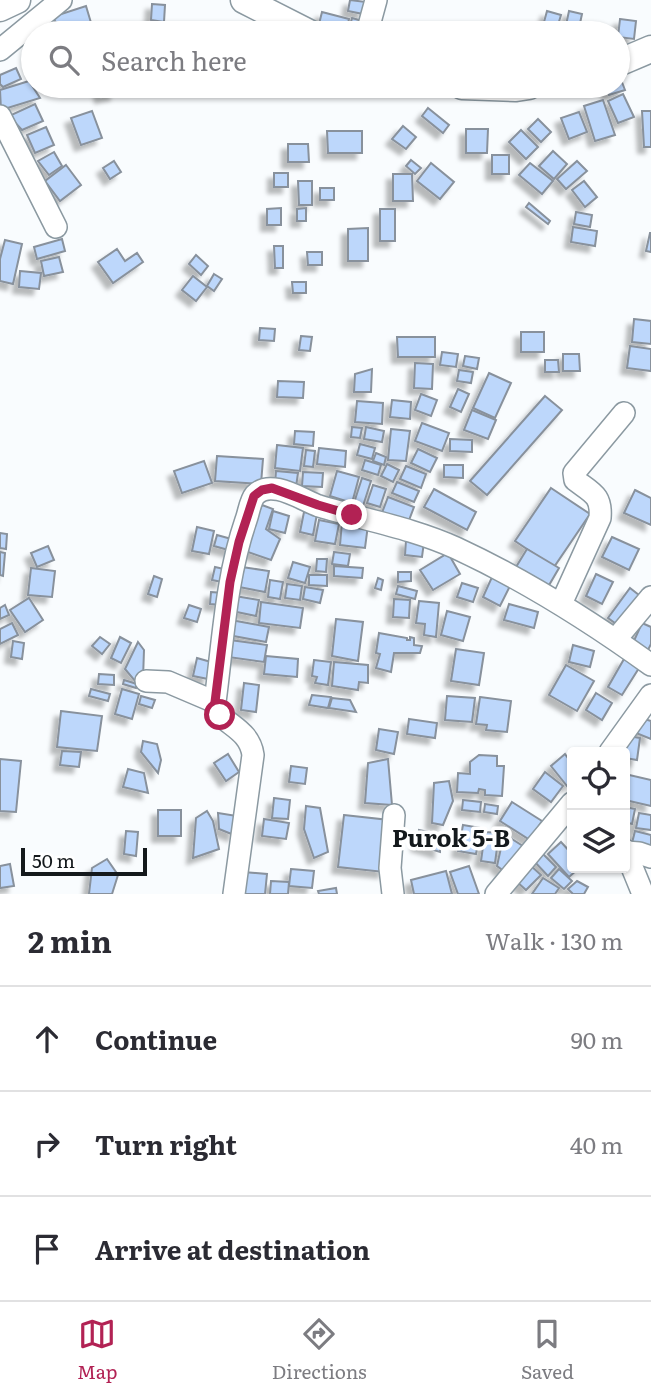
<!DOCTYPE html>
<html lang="en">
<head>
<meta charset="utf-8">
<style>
	:root { --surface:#fff; --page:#f7f7f7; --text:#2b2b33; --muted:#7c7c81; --line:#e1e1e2; --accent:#b22254 }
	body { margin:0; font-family:Literata,serif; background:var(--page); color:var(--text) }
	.controls { position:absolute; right:21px; bottom:21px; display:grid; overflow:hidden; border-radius:7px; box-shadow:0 2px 5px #0004 }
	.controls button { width:63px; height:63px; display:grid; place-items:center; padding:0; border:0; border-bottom:2px solid var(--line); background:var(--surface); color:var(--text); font:35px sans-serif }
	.scale { position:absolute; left:21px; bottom:18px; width:126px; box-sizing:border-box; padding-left:7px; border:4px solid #14191c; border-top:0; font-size:19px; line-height:24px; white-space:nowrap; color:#14191c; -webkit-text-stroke:5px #fff; paint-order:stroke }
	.stop { position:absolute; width:21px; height:21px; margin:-16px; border:5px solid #b22254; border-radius:50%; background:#fff }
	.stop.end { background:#b22254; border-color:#fff; box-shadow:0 2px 7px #0008 }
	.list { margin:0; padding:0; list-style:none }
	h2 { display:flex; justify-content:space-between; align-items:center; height:91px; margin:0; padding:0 28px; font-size:30px }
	h2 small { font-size:23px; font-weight:400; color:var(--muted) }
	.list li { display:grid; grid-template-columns:46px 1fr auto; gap:21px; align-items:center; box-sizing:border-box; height:105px; padding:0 28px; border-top:2px solid var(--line) }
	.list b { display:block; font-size:26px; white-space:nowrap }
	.list em { font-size:23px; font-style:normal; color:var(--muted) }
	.icon { flex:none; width:38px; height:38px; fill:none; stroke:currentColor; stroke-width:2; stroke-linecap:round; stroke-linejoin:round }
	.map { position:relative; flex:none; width:651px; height:894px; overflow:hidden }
	.search { position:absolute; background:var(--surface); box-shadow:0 2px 5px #0004; left:21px; right:21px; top:21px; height:77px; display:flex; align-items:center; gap:18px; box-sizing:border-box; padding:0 24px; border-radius:38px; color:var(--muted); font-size:26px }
	.sheet { height:406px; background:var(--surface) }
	nav { display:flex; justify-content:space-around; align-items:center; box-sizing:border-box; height:98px; border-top:2px solid var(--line); background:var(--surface); font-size:19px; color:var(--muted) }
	nav a { display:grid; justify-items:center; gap:4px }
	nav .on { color:var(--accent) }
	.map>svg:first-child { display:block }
	.building { fill:#bdd7fb; stroke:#88919c; stroke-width:2; filter:url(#shadow) }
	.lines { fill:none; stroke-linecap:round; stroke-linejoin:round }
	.minor-casing { stroke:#8b99a1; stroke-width:24 }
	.major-casing { stroke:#8b99a1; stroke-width:29 }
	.minor { stroke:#fff; stroke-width:21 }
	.major { stroke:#fff; stroke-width:26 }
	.route { stroke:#b22254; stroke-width:9 }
	.labels { text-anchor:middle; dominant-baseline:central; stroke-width:7; stroke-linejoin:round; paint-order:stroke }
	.neighbourhood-label { font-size:24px; font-weight:bold; fill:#14191c; stroke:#fff }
</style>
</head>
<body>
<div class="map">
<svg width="651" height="894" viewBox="0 0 651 894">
	<defs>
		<filter id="shadow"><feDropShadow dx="-6" dy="6" stdDeviation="2" flood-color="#0004"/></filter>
	</defs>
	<rect width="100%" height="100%" fill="#f9fcfe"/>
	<!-- building -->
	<g class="building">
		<path d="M350,0L366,2L363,14L348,11Z"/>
		<path d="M152,4L165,5L164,22L151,20Z"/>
		<path d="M86,6L92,26L69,33H64L52,17Z"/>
		<path d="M547,11L561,15L558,25L544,22Z"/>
		<path d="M569,11L582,14L579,28L566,25Z"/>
		<path d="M322,12L349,19L346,33L317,32Z"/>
		<path d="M352,18L366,22L363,33H348Z"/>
		<path d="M620,19L636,21L634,39L618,37Z"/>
		<path d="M16,68L21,79L3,87L0,84V75Z"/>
		<path d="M620,77L625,90L609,95L606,86H618V78Z"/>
		<path d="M29,81L40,98L1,110L0,90Z"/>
		<path d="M99,86H114L116,94L101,97Z"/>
		<path d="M623,94L634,117L618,123L608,101Z"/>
		<path d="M603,100L615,135L595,141L584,106Z"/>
		<path d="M35,104L43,121L22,130L9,116Z"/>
		<path d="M428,108L449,125L443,133L422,116Z"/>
		<path d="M92,111L102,138L81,145L71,118Z"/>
		<path d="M642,111H651V147H644Z"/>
		<path d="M579,112L587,132L569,139L561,118Z"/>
		<path d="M538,119L551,132L541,142L528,129Z"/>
		<path d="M403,126L416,137L406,149L392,139Z"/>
		<path d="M46,127L54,145L35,153L27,135Z"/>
		<path d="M466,129H488L487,153H466Z"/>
		<path d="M521,130L538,147L526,159L509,142Z"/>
		<path d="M327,131H362V153H328Z"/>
		<path d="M288,144H308L309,162H288Z"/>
		<path d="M553,151L567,164L554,179L539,166Z"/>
		<path d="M54,152L62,166L49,175L38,161Z"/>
		<rect x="492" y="155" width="17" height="19"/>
		<path d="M411,160L421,168L415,174L406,166Z"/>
		<path d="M114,161L121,172L110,179L103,168Z"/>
		<path d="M577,161L587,171L566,189L557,179Z"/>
		<path d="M431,163L454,182L440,199L417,181Z"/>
		<path d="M530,163L553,181L542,194L519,175Z"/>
		<path d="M66,165L81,185L60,201L45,181Z"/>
		<rect x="274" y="173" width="14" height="14"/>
		<path d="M393,174H412L413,201H393Z"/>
		<path d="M298,181H312V205H299Z"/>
		<path d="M584,181L597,197L585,207L572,190Z"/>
		<rect x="320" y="188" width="14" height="12"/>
		<path d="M529,203L550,221L548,224L526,207Z"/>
		<path d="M281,208V225H267V209Z"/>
		<path d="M306,208V221H297V209Z"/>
		<rect x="380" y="209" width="15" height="32"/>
		<path d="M576,212L592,215L590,227L574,224Z"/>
		<path d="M573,227L597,231L595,246L571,242Z"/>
		<path d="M368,228V261H348V229Z"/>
		<path d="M650,233H651V252L646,251Z"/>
		<path d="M62,239L65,251L37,259L34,247Z"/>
		<path d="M5,240L22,244L13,284L0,281V259Z"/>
		<path d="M274,246H283V268H275Z"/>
		<path d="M117,249L125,261L137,253L143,262L113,283L98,262Z"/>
		<path d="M307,252H322V265H308Z"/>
		<path d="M196,255L208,266L201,275L189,264Z"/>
		<path d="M59,257L63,272L44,276L41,261Z"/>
		<path d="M20,271L41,273L39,289L19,287Z"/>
		<path d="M214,274L222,279L214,291L207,286Z"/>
		<path d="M193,276L207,287L196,301L182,290Z"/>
		<path d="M292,282H306V293H293Z"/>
		<path d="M634,319L651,321V344L632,342Z"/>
		<path d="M260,328L275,329L274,341L259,340Z"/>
		<rect x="521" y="332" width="23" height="20"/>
		<path d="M301,336L312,337L310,351L299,350Z"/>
		<path d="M397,337H435V357H398Z"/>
		<path d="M630,346L651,349V371L627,368Z"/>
		<path d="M442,352L458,354L456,367L440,365Z"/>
		<path d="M563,354H579L580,371H563Z"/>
		<path d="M465,356L479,358L477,369L463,366Z"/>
		<path d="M545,360H558L559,372H545Z"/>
		<path d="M415,363L433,364L432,389L414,388Z"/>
		<path d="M372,369L371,392H354L355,374Z"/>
		<path d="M459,370L473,372L471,383L457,381Z"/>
		<path d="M489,373L511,383L495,418L473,408Z"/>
		<path d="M278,381L304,382L303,398L277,397Z"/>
		<path d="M458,389L469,394L461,412L450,407Z"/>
		<path d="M421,394L437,400L431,416L415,410Z"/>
		<path d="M545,396L562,410L487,495L470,481Z"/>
		<path d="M392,400L411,402L410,419L390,417Z"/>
		<path d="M357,401L383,403L382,424L355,422Z"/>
		<path d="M472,410L496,420L488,439L464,430Z"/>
		<path d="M422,423L449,433L442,451L415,441Z"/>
		<path d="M352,427L362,428L360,438L351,437Z"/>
		<path d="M366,427L384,431L382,442L364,439Z"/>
		<path d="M391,429L410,431L406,461L388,460Z"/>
		<path d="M295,431L314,432L313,446L294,444Z"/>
		<path d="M450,439L472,440V452L450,451Z"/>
		<path d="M360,444L375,448L372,459L357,455Z"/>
		<path d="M277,445L303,448L300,471L275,468Z"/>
		<path d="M319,448L346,451L345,467L317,464Z"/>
		<path d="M418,449L437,458L430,472L411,463Z"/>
		<path d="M306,450L315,451L313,467L304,466Z"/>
		<path d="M376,453L386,457L384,465L373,461Z"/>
		<path d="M217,456L263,459L261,484L215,481Z"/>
		<path d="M365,460L381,465L378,475L362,470Z"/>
		<path d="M204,461L212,483L182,493L174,471Z"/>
		<path d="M387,464L399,470L393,482L381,476Z"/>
		<path d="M444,465H463V478L444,477Z"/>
		<path d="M406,466L426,474L421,488L400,479Z"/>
		<path d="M276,471L298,473L296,487L275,484Z"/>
		<path d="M337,471L359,477L352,503L330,496Z"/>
		<path d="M303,472L323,473L322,487L302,486Z"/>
		<path d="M362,478L371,481L362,509L353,506Z"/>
		<path d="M397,482L419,491L414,502L392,493Z"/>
		<path d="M373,485L386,489L380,507L367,503Z"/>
		<path d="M551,488L590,514L554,567L515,541Z"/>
		<path d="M434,489L476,512L467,530L424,507Z"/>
		<path d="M635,490L651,498V525L624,513Z"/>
		<path d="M388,497L414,507L406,528L380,518Z"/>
		<path d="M262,505L273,509L266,529L280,539L271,560L242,550Z"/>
		<path d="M273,511L289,516L285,533L269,529Z"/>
		<path d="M304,512L317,514L313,535L300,532Z"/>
		<path d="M319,520L339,524L335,544L315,541Z"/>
		<path d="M342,522L368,525L365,548L340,545Z"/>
		<path d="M197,527L214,531L209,554L192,551Z"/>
		<path d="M0,533L7,534L6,549L0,548Z"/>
		<path d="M217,535L235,540L232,551L214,546Z"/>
		<path d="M612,537L639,549L629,570L602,557Z"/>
		<path d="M406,540L424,542L422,557L405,555Z"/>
		<path d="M48,546L54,560L37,567L31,553Z"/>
		<path d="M527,549L559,568L545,592L513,572Z"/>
		<path d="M0,552L5,553L3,576L0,575Z"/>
		<path d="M334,552L350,554L348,566L332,564Z"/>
		<path d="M448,553L460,574L433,590L420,570Z"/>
		<path d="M317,559H327L326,572L316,571Z"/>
		<path d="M293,562L310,567L305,583L288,578Z"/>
		<path d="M334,566L363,568L362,578L334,576Z"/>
		<path d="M215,567L224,569L222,582L212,580Z"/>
		<path d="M242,567L269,571L265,592L239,587Z"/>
		<path d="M31,568L55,571L52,597L28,595Z"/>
		<path d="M398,572H411V581L398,582Z"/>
		<path d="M596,574L613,582L602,604L586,596Z"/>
		<path d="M309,575H327V586L309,585Z"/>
		<path d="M154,576L162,579L157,597L148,594Z"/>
		<path d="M492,577L510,586L500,606L483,597Z"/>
		<path d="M378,578L383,580L381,590L375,588Z"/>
		<path d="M270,580L283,582L280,599L268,597Z"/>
		<path d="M462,583L478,588L473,602L457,597Z"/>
		<path d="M287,584L302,586L300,600L285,598Z"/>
		<path d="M398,586L417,591L415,599L396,594Z"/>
		<path d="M305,587L323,590L320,603L303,599Z"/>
		<path d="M630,588L644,599L622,628L608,618Z"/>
		<path d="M211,592L223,593L221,605L210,604Z"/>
		<path d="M235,596L259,600L256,616L232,611Z"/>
		<path d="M29,598L43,620L25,632L10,610Z"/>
		<path d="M394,599L410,600L409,618L393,617Z"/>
		<path d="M419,601L439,603L436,637L424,635L425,624L416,623Z"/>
		<path d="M261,602L303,608L300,628L259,623Z"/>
		<path d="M509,604L538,612L534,628L504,620Z"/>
		<path d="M5,605L9,615L0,619V608Z"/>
		<path d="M189,605L201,609L197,622L184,618Z"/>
		<path d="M447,611L470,617L463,641L441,635Z"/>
		<path d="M336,619L363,622L358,661L332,656Z"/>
		<path d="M231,620L269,627L266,642L228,635Z"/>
		<path d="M12,623L18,635L0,644V629Z"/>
		<path d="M642,623L651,627V644L648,650L633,643Z"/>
		<path d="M379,633L407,638V640H410V637L414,638V645L422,646L420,653H394L391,672L376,668L380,654L376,653Z"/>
		<path d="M100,637L110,644L102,654L92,646Z"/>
		<path d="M120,637L131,643L121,663L111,658Z"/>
		<path d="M230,640L267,645L264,662L228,657Z"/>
		<path d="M13,641L24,643L22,659L11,657Z"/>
		<path d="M138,642L144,650L143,679L135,681L125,669Z"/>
		<path d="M573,645L594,651L590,667L569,662Z"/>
		<path d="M456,649L484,653L479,685L451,681Z"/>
		<path d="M266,656L298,659L297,677L264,674Z"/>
		<path d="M197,658L211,662L208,679L193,676Z"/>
		<path d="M624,659L639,668L622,695L608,687Z"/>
		<path d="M314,660L331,662L328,685L315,683L317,677L312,676Z"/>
		<path d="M334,662L368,665V683L359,682L358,690L332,686Z"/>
		<path d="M566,665L594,681L577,711L549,695Z"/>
		<path d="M99,674L114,675V685L98,684Z"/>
		<path d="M124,680L137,684L136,688L123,684Z"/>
		<path d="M244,683L259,685L256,712L241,710Z"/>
		<path d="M91,689L110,694L108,701L89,696Z"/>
		<path d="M122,689L139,694L132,719L115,714Z"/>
		<path d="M596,693L612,703L602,720L586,710Z"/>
		<path d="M312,695L331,697L328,708L309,705Z"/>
		<path d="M141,696L155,700L152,708L139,704Z"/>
		<path d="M447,696L475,698L472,722L445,720Z"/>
		<path d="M480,697L511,701L507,732L486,730L487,725L476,724Z"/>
		<path d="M332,698L350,700L356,712L329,708Z"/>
		<path d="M61,711L102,716L97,751L57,747Z"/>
		<path d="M641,718L651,721V739L636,733Z"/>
		<path d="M409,719L437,723L435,738L407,734Z"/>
		<path d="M379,729L398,732L394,754L376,750Z"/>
		<path d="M623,735L640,738L637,760L625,758V752H621Z"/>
		<path d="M143,741L157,744L161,760L158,773L141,752Z"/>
		<path d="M62,751L81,752L79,767L60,765Z"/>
		<path d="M228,754L239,772L226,781L214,763Z"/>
		<path d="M565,754L572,764V781L567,786L551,766Z"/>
		<path d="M479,755L497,756V766H504L502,796L485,795V790L479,789L478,793L457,792L458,773L470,774V762Z"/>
		<path d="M0,759L21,761L16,812L0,811Z"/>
		<path d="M388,759L392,805L365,803L368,763Z"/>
		<path d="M291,766L307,768L305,784L289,782Z"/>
		<path d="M128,769L144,773L148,793L123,787Z"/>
		<path d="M545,772L563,786L551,802L533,789Z"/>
		<path d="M625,774L651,780V806L625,800Z"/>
		<path d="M449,781L453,801L443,825L432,823L434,783Z"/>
		<path d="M274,798L290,800L288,819L272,818Z"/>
		<path d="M463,800L481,802L480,812L462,810Z"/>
		<path d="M512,802L542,821L530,840L500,821Z"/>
		<path d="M485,804L498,806L497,814L484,812Z"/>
		<path d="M306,806L320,808L328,852L314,858L304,829Z"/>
		<path d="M625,807L635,809L632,824L625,822Z"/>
		<rect x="158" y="810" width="23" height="26"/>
		<path d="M207,811L213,821L219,849L193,858L196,818Z"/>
		<path d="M218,813L237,816L234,835L219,829Z"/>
		<path d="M639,813L651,815V830L636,828Z"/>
		<path d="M344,815L389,820L384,872L338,867Z"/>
		<path d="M264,819L289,823L286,839L262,836Z"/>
		<path d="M463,825L481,828L476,854L458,851Z"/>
		<path d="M419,830L440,834V852L417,845Z"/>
		<path d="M126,831L138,832L136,856L124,854Z"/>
		<path d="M635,831L651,835V851L631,847Z"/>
		<path d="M485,832L499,833L495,863L481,861Z"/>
		<path d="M504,834L526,848L508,874L497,866Z"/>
		<path d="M561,842L572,854V868H579L569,877L548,854Z"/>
		<path d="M540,851L556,867L548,876L532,859Z"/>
		<path d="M107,859L118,875L112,894H89L92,868Z"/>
		<path d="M10,864L14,886L0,888V866Z"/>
		<path d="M530,865L541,875L526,890L515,880Z"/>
		<path d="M469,866L479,894H458L450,872Z"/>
		<path d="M291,869L314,871L312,888L289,886Z"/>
		<path d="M559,869L572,881L564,889L551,878Z"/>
		<path d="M446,871L452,894H414L411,880Z"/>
		<path d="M243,872L267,874L265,894H241Z"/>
		<path d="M543,878L559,888L555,894H532Z"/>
		<path d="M271,881L289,882L288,894H270Z"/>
		<path d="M577,881L588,887L584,894H573L568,889Z"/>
		<path d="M336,888L337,894H319L318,891Z"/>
	</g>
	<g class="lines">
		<defs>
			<g id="minor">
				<path d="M367,33L376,0"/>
				<path d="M0,50L61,0"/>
				<path d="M0,116L56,227"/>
				<path d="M561,604L600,518C602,495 592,493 575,480L574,473L624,413"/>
				<path d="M616,639L651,597"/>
				<path d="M146,681L168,682L215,702"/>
				<path d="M610,752L651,695"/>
				<path d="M625,850L643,894"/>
				<path d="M626,852L639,853L651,857"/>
				<path d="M234,894L253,755C249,725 216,724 215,702C223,641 226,578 246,520C249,512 250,501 255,495C271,478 302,500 319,506C365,520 412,528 456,548C525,580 590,621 651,665"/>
				<path d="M393,894L390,868L394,815"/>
				<path d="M496,894L572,803"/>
			</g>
			<g id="major">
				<path d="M244,0L309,33"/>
				<path d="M0,8L17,0"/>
				<path d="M618,63L651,49"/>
				<path d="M462,86L516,88L529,86"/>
			</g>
		</defs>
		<!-- minor casing -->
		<use href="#minor" class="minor-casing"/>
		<!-- major casing -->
		<use href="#major" class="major-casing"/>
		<!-- minor -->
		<use href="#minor" class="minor"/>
		<!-- major -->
		<use href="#major" class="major"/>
	</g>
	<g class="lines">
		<!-- route -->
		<path class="route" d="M220,715L216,710L215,702L230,582L239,542L254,496L262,490L272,488L318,505L352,515"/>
	</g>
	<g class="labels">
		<!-- neighbourhood labels -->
		<g class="neighbourhood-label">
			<text x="451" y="836">Purok 5-B</text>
		</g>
	</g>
</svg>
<div class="controls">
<button><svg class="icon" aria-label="locate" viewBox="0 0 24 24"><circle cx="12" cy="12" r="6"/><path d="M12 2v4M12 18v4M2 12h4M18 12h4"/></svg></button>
<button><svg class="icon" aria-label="layers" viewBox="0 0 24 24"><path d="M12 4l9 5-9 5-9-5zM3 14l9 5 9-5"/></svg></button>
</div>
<div class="scale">50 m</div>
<div class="stop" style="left:220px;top:715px"></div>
<div class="stop end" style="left:352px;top:515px"></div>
<div class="search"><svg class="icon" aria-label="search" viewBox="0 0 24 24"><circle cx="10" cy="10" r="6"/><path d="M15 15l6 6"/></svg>Search here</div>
</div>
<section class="sheet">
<h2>2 min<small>Walk · 130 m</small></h2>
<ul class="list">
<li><svg class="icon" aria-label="ahead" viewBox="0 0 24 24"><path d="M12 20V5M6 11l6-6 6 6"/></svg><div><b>Continue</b></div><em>90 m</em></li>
<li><svg class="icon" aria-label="right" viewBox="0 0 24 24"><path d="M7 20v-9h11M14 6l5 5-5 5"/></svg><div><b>Turn right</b></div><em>40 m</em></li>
<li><svg class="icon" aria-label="arrive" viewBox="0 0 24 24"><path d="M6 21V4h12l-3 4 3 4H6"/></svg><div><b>Arrive at destination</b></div></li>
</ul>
</section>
<nav>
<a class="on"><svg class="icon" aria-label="map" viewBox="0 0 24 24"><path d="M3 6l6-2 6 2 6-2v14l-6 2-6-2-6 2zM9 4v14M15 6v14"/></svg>Map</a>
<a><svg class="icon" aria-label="directions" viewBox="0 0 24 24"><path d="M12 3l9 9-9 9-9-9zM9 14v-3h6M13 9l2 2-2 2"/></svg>Directions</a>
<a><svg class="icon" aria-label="saved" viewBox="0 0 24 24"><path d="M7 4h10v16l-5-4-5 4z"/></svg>Saved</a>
</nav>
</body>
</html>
